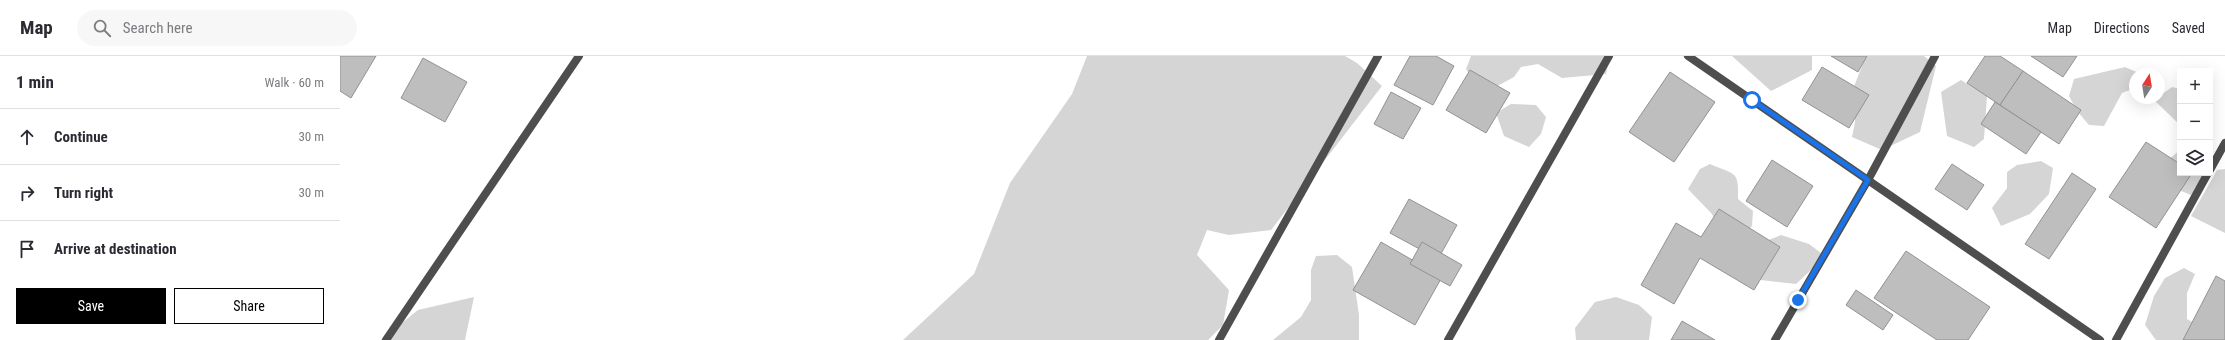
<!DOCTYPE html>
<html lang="en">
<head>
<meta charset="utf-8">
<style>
	:root { --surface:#fff; --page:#f7f7f7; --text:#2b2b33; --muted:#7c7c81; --line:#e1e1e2; --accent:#000 }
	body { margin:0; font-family:"Roboto Condensed",sans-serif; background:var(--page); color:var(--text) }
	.controls { position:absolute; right:12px; top:12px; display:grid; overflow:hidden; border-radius:0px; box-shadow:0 4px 16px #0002 }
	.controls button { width:36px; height:36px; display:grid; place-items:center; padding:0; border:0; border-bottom:1px solid var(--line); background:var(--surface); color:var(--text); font:20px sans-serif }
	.compass { position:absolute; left:1789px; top:12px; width:36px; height:36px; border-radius:50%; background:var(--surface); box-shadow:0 4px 16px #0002; rotate:12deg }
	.stop { position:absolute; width:12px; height:12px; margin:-9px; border:3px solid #1a73e8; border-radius:50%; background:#fff }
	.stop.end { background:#1a73e8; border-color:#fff; box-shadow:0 1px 4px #0008 }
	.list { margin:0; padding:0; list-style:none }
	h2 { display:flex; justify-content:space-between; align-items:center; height:52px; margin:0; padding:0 16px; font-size:17px }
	h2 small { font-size:13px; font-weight:400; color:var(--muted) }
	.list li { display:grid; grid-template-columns:26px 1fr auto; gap:12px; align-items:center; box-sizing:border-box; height:56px; padding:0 16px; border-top:1px solid var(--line) }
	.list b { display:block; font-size:15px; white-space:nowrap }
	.list em { font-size:13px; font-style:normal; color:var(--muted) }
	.actions { display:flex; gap:8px; padding:12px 16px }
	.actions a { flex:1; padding:9px 0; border:1px solid var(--accent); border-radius:0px; text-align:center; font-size:14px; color:var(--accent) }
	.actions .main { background:var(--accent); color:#fff }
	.icon { flex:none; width:22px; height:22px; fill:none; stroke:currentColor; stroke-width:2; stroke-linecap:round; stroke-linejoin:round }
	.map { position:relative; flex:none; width:1885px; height:284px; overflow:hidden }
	header { display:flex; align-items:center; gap:24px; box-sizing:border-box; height:56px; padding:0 20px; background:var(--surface); border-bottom:1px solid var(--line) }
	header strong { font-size:19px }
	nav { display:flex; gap:22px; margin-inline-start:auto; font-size:14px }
	.search { width:280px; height:36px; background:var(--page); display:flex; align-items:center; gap:10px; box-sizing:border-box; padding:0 14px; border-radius:22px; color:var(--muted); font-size:15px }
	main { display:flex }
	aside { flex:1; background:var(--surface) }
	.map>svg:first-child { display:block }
	.green { fill:#d5d5d5 }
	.building { fill:#bebebe; stroke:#929292 }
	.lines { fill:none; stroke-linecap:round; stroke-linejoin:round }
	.lane { stroke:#4e4e4e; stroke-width:8 }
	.street { stroke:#4e4e4e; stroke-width:8 }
	.route { stroke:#1a73e8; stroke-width:5 }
</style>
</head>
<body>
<header>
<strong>Map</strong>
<div class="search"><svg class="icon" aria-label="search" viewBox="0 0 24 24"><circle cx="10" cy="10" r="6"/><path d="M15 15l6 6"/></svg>Search here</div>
<nav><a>Map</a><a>Directions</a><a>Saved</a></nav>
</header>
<main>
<aside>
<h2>1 min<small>Walk · 60 m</small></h2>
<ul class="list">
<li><svg class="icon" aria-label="ahead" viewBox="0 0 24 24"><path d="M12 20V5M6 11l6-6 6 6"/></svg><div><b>Continue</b></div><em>30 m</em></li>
<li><svg class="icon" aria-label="right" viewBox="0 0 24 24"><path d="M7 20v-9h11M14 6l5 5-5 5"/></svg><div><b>Turn right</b></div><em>30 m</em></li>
<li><svg class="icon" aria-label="arrive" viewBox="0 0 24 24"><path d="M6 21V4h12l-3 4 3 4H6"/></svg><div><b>Arrive at destination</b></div></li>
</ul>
<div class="actions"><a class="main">Save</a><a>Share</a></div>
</aside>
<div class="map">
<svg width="1885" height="284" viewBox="0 0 1885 284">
	<rect width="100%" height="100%" fill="#fff"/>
	<!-- green -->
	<g class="green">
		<path d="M747,0H1005L1017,7L1042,30L931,174L889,179L867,174L857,199L889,234L883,269L868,284H563L634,218L670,127L732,38Z"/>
		<path d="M1131,0H1270L1266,18L1222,22L1198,8L1181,11L1174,21L1148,35L1132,23L1126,13Z"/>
		<path d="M1392,0H1472V14L1431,35Z"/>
		<path d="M1526,0H1584L1596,10L1580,76L1542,94L1512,81L1515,66L1513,33Z"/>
		<path d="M1785,11L1801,18H1795V32L1782,37L1764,70L1749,69L1737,55L1729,40L1734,23Z"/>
		<path d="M1621,24L1647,40L1644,83L1634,91L1607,80L1601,36Z"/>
		<path d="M1832,31L1840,33V69L1814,44Z"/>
		<path d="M1171,48L1196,49L1206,61L1201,78L1189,91L1164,80L1156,57Z"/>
		<path d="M1840,94V117H1863L1860,129L1851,139L1834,132L1828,104Z"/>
		<path d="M1701,105L1713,112L1709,138L1690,158L1661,170L1652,152L1667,132V116L1677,109Z"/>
		<path d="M1370,108C1395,119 1399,114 1398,143L1413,155L1412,170L1403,179L1384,176L1371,157L1348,133L1360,113Z"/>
		<path d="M1885,113V177L1851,160L1877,114Z"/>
		<path d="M1441,179L1469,188L1481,197L1473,212L1456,228L1421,224L1408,218L1421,187Z"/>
		<path d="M997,199L1012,211L1019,259V284H933L961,261L971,244V214L976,200Z"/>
		<path d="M1844,212L1855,218L1847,237V263L1884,284H1816L1805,269L1814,240L1825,222Z"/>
		<path d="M134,241L125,284H41L78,254Z"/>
		<path d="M1276,241L1299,249L1312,261L1309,284H1236L1235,272L1255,246Z"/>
	</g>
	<!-- building -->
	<g class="building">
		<path d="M0,0H36L11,42L0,35Z"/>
		<path d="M1070,0H1096L1114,10L1093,49L1054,29Z"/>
		<path d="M1491,0H1527L1518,16Z"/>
		<path d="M1645,0H1660L1683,15L1660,49L1627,27Z"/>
		<path d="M1691,0H1737L1723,21Z"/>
		<path d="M83,2L127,26L105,66L61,42Z"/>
		<path d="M1482,11L1529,39L1509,72L1462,44Z"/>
		<path d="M1130,14L1170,37L1146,77L1106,54Z"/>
		<path d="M1683,15L1741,54L1719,88L1660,49Z"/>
		<path d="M1330,16L1375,46L1334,106L1289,76Z"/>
		<path d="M1051,36L1081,52L1063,83L1034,68Z"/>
		<path d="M1655,46L1701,76L1686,98L1641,68Z"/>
		<path d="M1806,86L1840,108V117H1852L1816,172L1769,141Z"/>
		<path d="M1432,104L1473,130L1447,171L1406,145Z"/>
		<path d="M1612,108L1644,129L1627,154L1595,133Z"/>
		<path d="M1732,117L1756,133L1709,203L1685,188Z"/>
		<path d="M1069,143L1117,169L1098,203L1050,177Z"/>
		<path d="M1379,153L1440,191L1414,234L1360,202L1334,248L1301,229L1336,167L1361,181Z"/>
		<path d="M1041,186L1102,221L1075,269L1013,234Z"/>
		<path d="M1082,186L1122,209L1110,230L1070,208Z"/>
		<path d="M1566,195L1650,251L1628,284H1597L1534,242Z"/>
		<path d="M1876,220L1885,225V284H1843Z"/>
		<path d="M1516,234L1553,259L1543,274L1506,249Z"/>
		<path d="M1342,265L1375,284H1331Z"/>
	</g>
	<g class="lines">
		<!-- lane -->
		<g class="lane">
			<path d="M46,284L239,0"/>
			<path d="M879,284L1038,0"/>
			<path d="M1108,284L1269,0"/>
		</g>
		<!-- street -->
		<g class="street">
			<path d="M1348,0L1760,284"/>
			<path d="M1870,114L1885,87"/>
			<path d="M1435,284L1528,124L1595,0"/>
			<path d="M1776,284L1868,117"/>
		</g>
	</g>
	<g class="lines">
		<!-- route -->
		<path class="route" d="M1412,44L1528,124L1458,244"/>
	</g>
</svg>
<div class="controls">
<button>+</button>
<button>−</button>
<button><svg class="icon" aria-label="layers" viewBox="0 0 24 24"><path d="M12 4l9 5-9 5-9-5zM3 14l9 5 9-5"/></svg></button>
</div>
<svg class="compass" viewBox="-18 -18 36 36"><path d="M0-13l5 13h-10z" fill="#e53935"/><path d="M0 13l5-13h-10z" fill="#7c7c81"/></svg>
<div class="stop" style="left:1412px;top:44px"></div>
<div class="stop end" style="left:1458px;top:244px"></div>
</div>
</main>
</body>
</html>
